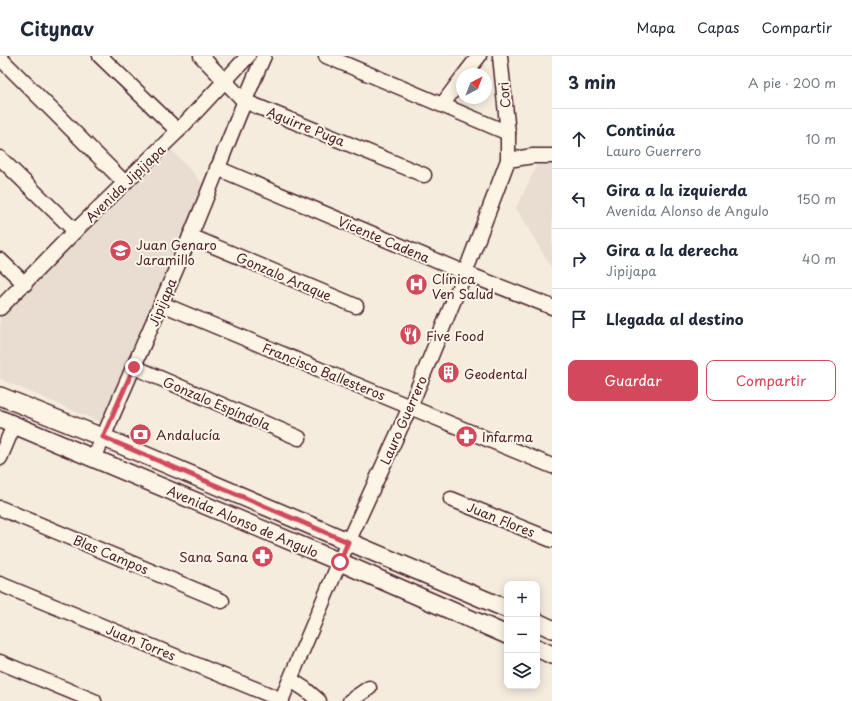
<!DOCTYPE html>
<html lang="es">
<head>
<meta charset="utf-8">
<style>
	:root { --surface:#fff; --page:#f6f6f7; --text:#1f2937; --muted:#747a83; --line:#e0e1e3; --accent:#d1495b }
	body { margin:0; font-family:"Playpen Sans",sans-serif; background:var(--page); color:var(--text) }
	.controls { position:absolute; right:12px; bottom:12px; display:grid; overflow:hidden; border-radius:8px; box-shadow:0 2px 10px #0003 }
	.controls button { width:36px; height:36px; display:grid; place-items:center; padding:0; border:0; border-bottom:1px solid var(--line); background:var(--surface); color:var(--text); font:20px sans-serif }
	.compass { position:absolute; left:456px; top:12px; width:36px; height:36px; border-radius:50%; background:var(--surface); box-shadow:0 2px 10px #0003; rotate:42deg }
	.stop { position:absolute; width:12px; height:12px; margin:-9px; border:3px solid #d1495b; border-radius:50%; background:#fff }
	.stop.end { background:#d1495b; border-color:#fff; box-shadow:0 1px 4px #0008 }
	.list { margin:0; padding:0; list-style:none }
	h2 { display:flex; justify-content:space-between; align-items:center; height:52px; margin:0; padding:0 16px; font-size:17px }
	h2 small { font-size:13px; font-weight:400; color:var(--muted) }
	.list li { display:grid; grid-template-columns:26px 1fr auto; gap:12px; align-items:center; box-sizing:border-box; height:60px; padding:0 16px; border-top:1px solid var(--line) }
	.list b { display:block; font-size:15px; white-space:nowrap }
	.list p { margin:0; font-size:13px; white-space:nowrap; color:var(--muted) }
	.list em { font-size:13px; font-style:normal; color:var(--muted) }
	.actions { display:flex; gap:8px; padding:12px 16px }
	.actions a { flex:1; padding:9px 0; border:1px solid var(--accent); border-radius:8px; text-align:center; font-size:14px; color:var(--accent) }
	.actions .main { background:var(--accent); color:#fff }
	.icon { flex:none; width:22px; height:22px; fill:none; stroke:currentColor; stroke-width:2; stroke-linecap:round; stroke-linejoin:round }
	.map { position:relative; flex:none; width:552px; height:645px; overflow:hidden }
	header { display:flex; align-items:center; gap:24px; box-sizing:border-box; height:56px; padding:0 20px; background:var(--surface); border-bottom:1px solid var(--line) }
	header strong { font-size:19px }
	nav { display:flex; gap:22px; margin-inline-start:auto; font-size:14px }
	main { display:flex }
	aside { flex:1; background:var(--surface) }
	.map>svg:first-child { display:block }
	.built { fill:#e8ddd0 }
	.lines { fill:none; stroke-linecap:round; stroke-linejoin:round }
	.minor-casing { stroke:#4a1f2b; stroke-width:17 }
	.major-casing { stroke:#4a1f2b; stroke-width:20 }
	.minor { stroke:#fcf5e5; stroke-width:14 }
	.major { stroke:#fcf5e5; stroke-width:17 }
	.route { stroke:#d1495b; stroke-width:5 }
	.labels { text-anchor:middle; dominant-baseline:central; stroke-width:4; stroke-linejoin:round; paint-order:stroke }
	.street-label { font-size:13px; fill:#4a1f2b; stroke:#fcf5e5 }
	.poi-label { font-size:13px; fill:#4a1f2b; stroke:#fcf5e5; text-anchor:start }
</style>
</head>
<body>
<header>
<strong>Citynav</strong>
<nav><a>Mapa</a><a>Capas</a><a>Compartir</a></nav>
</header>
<main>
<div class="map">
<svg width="552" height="645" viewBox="0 0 552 645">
	<rect width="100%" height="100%" fill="#f5ecde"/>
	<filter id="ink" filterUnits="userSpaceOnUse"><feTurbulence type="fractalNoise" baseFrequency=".025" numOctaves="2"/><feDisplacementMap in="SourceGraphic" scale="8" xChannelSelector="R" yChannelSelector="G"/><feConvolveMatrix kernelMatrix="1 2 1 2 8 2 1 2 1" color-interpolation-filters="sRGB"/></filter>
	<g filter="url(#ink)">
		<!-- built -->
		<g class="built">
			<path d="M169,91L203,128L102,367L0,323V262Z"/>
			<path d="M552,109V213L516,152L537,110Z"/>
		</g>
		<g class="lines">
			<defs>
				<g id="minor">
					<path d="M100,0L178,75"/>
					<path d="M201,0L244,45L424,119"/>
					<path d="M326,0L508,77"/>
					<path d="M0,2L125,127"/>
					<path d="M465,18L479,0"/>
					<path d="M442,49L462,22"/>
					<path d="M0,102L75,175"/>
					<path d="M508,104L533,100H552"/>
					<path d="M217,112L465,217L552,251"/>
					<path d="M190,180L356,250"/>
					<path d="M0,204L25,228"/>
					<path d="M162,248L552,410"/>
					<path d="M0,252L75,175L178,75L248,0"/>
					<path d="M134,311L299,382"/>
					<path d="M0,402L14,369"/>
					<path d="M94,403C125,329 158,256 189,183C215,122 237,60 264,0"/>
					<path d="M451,443L552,484"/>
					<path d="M0,452L222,545"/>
					<path d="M0,528L282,644"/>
					<path d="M0,606L94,645"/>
					<path d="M291,624L305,633L319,645"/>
					<path d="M281,645L348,486L410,351L465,217L508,104V77L500,0"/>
					<path d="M350,645L369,632"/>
				</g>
				<g id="major">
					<path d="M0,340L114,386L507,553"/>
					<path d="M0,363L340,506L507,579"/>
					<path d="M537,566L552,573"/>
					<path d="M537,592L552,599"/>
				</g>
			</defs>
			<!-- minor casing -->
			<use href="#minor" class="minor-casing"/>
			<!-- major casing -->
			<use href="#major" class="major-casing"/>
			<!-- minor -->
			<use href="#minor" class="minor"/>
			<!-- major -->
			<use href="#major" class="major"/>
		</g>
	</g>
	<g class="lines" filter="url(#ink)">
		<!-- route -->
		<path class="route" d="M134,311L103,381L348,486L340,506"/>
	</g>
	<!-- icons -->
	<defs>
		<symbol id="school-disc" viewBox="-11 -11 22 22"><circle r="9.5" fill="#d1495b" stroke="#fcf5e5"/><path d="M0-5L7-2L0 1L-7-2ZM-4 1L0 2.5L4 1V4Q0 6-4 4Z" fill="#fff"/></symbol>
		<symbol id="hospital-disc" viewBox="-11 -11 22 22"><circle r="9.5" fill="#d1495b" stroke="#fcf5e5"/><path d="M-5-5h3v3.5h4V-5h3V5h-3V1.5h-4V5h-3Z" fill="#fff"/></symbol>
		<symbol id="restaurant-disc" viewBox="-11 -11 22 22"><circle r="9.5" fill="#d1495b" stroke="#fcf5e5"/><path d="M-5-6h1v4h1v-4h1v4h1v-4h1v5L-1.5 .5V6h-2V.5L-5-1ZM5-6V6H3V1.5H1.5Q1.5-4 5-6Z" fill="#fff"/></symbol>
		<symbol id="building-disc" viewBox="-11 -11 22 22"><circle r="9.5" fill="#d1495b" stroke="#fcf5e5"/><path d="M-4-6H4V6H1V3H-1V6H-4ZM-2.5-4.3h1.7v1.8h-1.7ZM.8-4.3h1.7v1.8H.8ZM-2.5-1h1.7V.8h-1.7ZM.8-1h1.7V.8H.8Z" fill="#fff"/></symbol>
		<symbol id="bank-disc" viewBox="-11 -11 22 22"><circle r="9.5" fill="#d1495b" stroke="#fcf5e5"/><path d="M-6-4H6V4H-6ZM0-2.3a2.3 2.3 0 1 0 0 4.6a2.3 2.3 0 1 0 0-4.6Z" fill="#fff"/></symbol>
		<symbol id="pharmacy-disc" viewBox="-11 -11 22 22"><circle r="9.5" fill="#d1495b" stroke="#fcf5e5"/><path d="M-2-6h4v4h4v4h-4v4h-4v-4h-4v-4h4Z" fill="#fff"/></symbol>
	</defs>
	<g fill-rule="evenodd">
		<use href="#school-disc" x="108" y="182" width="25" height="25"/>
		<use href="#hospital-disc" x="404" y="216" width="25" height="25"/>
		<use href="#restaurant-disc" x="398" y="266" width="25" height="25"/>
		<use href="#building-disc" x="436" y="304" width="25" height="25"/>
		<use href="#bank-disc" x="128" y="366" width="25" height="25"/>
		<use href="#pharmacy-disc" x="454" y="368" width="25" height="25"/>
		<use href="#pharmacy-disc" x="250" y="488" width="25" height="25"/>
	</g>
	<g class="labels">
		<!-- street labels -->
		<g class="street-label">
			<text transform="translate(504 39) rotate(-96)">Cori</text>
			<text transform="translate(306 70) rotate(22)">Aguirre Puga</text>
			<text transform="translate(125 127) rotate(-44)">Avenida Jipijapa</text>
			<text transform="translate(384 183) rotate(23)">Vicente Cadena</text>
			<text transform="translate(284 220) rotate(23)">Gonzalo Araque</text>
			<text transform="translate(162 246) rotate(-67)">Jipijapa</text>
			<text transform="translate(324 315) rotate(22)">Francisco Ballesteros</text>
			<text transform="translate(217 347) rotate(23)">Gonzalo Espíndola</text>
			<text transform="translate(403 364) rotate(-66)">Lauro Guerrero</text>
			<text transform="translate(501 463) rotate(22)">Juan Flores</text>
			<text transform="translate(243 465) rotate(23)">Avenida Alonso de Angulo</text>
			<text transform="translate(111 498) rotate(23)">Blas Campos</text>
			<text transform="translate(141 586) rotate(22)">Juan Torres</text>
		</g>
		<!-- poi labels -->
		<g class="poi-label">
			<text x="136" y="188">Juan Genaro<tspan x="136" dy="15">Jaramillo</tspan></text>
			<text x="432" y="222">Clínica<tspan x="432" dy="15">Ven Salud</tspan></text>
			<text x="426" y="279">Five Food</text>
			<text x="464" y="317">Geodental</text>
			<text x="156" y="378">Andalucía</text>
			<text x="482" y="380">Infarma</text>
			<text x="248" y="500" text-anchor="end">Sana Sana</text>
		</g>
	</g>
</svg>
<div class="controls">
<button>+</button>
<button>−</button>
<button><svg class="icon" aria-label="layers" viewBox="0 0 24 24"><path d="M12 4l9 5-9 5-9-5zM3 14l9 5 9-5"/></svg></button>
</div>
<svg class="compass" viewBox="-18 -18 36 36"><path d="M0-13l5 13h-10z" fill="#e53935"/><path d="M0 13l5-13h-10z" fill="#747a83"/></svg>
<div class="stop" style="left:340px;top:506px"></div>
<div class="stop end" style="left:134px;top:311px"></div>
</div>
<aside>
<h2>3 min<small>A pie · 200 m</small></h2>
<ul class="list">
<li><svg class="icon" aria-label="ahead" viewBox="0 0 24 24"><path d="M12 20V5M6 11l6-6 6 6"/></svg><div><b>Continúa</b><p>Lauro Guerrero</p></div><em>10 m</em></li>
<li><svg class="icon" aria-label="left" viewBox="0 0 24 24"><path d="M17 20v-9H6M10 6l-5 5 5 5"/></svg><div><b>Gira a la izquierda</b><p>Avenida Alonso de Angulo</p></div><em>150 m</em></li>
<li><svg class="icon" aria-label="right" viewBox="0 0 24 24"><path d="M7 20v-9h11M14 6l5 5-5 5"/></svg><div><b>Gira a la derecha</b><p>Jipijapa</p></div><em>40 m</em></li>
<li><svg class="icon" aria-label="arrive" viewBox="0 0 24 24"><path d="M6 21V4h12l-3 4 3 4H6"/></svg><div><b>Llegada al destino</b></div></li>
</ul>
<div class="actions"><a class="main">Guardar</a><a>Compartir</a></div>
</aside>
</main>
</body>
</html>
